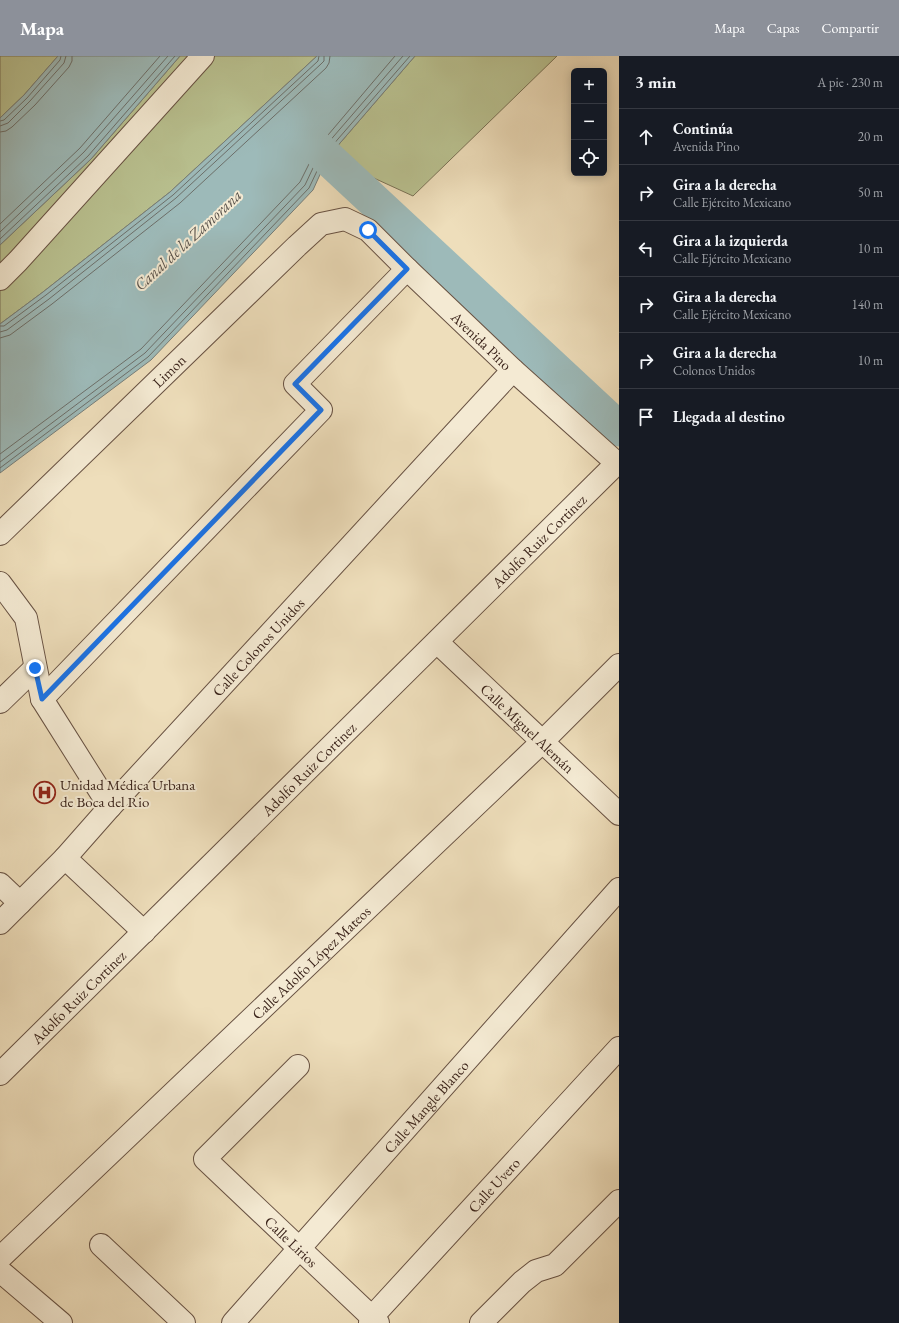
<!DOCTYPE html>
<html lang="es">
<head>
<meta charset="utf-8">
<style>
	:root { --surface:#171b24; --page:#20242c; --text:#f1f3f6; --muted:#9ea1a6; --line:#363941; --accent:#8c9099 }
	body { margin:0; font-family:"EB Garamond",serif; background:var(--page); color:var(--text) }
	.controls { position:absolute; right:12px; top:12px; display:grid; overflow:hidden; border-radius:6px; box-shadow:0 2px 10px #0003 }
	.controls button { width:36px; height:36px; display:grid; place-items:center; padding:0; border:0; border-bottom:1px solid var(--line); background:var(--surface); color:var(--text); font:20px sans-serif }
	.stop { position:absolute; width:12px; height:12px; margin:-9px; border:3px solid #1a73e8; border-radius:50%; background:#fff }
	.stop.end { background:#1a73e8; border-color:#fff; box-shadow:0 1px 4px #0008 }
	.list { margin:0; padding:0; list-style:none }
	h2 { display:flex; justify-content:space-between; align-items:center; height:52px; margin:0; padding:0 16px; font-size:17px }
	h2 small { font-size:13px; font-weight:400; color:var(--muted) }
	.list li { display:grid; grid-template-columns:26px 1fr auto; gap:12px; align-items:center; box-sizing:border-box; height:56px; padding:0 16px; border-top:1px solid var(--line) }
	.list b { display:block; font-size:15px; white-space:nowrap }
	.list p { margin:0; font-size:13px; white-space:nowrap; color:var(--muted) }
	.list em { font-size:13px; font-style:normal; color:var(--muted) }
	.icon { flex:none; width:22px; height:22px; fill:none; stroke:currentColor; stroke-width:2; stroke-linecap:round; stroke-linejoin:round }
	.map { position:relative; flex:none; width:619px; height:1267px; overflow:hidden }
	header { display:flex; align-items:center; gap:24px; box-sizing:border-box; height:56px; padding:0 20px; background:var(--accent); color:#fff }
	header strong { font-size:19px }
	nav { display:flex; gap:22px; margin-inline-start:auto; font-size:14px }
	main { display:flex }
	aside { flex:1; background:var(--surface) }
	.map>svg:first-child { display:block }
	.green { fill:#b9c190; stroke:#7a7256 }
	.water { fill:#9dbab9; stroke:#767e7a }
	.lines { fill:none; stroke-linecap:round; stroke-linejoin:round }
	.shore { stroke:#6c6f6a; stroke-width:1 }
	.river { stroke:#9dbab9; stroke-width:35 }
	.minor-casing { stroke:#685243; stroke-width:24 }
	.minor { stroke:#f4ead3; stroke-width:22 }
	.route { stroke:#1a73e8; stroke-width:5 }
	.labels { text-anchor:middle; dominant-baseline:central; stroke-width:4; stroke-linejoin:round; paint-order:stroke }
	.street-label { font-size:15px; fill:#3b241b; stroke:#f4ead3 }
	.poi-label { font-size:15px; fill:#3b241b; stroke:#f4ead3; text-anchor:start }
	.water-label { font-size:16px; font-style:italic; fill:#58514a; stroke:#f4ead3 }
</style>
</head>
<body>
<header>
<strong>Mapa</strong>
<nav><a>Mapa</a><a>Capas</a><a>Compartir</a></nav>
</header>
<main>
<div class="map">
<svg width="619" height="1267" viewBox="0 0 619 1267">
	<rect width="100%" height="100%" fill="#eedebb"/>
	<filter id="stains"><feTurbulence type="fractalNoise" baseFrequency=".005" numOctaves="4"/><feColorMatrix values="0 0 0 0 .2 0 0 0 0 .09 0 0 0 0 .02 0 0 0 .5 -.17"/></filter>
	<radialGradient id="worn" r=".72"><stop offset=".6" stop-color="#630" stop-opacity="0"/><stop offset="1" stop-color="#630" stop-opacity=".3"/></radialGradient>
	<!-- green -->
	<g class="green">
		<path d="M0,0H58L24,39L0,62Z"/>
		<path d="M180,0H317L170,136L43,236L0,268V189L91,103Z"/>
		<path d="M415,0H557L413,140L328,101Z"/>
	</g>
	<!-- water -->
	<g class="water">
		<path d="M58,0H180L91,103L0,189V62L24,39Z"/>
		<path d="M317,0H415L328,101L313,134L151,304L0,417V268L43,236L170,136Z"/>
	</g>
	<g class="lines">
		<!-- shore -->
		<g class="shore">
			<path d="M0,65L4,64L27,42L60,4L61,0"/>
			<path d="M0,70L8,67L30,45L64,7L66,0"/>
			<path d="M0,76L6,75L12,71L35,49L69,11L72,5V0"/>
			<path d="M0,168L80,92L160,0"/>
			<path d="M0,176L84,96L168,0"/>
			<path d="M0,183L88,100L175,0"/>
			<path d="M0,270H4L46,239L173,139L318,5L319,0"/>
			<path d="M0,276L7,274L49,243L176,142L321,8L324,5V0"/>
			<path d="M0,282L10,279L52,248L180,147L326,12L329,7L330,0"/>
			<path d="M0,398L141,293L300,126L317,92L395,0"/>
			<path d="M0,406L145,297L305,129L321,95L403,0"/>
			<path d="M0,412L148,301L309,132L325,98L410,0"/>
		</g>
		<!-- river -->
		<path class="river" d="M302,78L619,373"/>
		<defs>
			<g id="minor">
				<path d="M0,223L18,205L203,0"/>
				<path id="s1" d="M0,478L297,190L321,168L345,163L368,174L407,213L513,314L619,409"/>
				<path d="M0,527L26,562L42,643L110,751"/>
				<path id="s2" d="M437,586L619,758"/>
				<path d="M42,643L321,354L295,328L407,213"/>
				<path d="M0,646L35,612"/>
				<path d="M65,802L144,876"/>
				<path d="M0,828L20,847"/>
				<path id="s3" d="M0,867L65,802L110,751L513,314"/>
				<path id="s4" d="M298,1010L205,1103L378,1267"/>
				<path id="s5" d="M0,1018L617,407"/>
				<path d="M101,1189L184,1267"/>
				<path id="s6" d="M0,1202L542,686L619,609"/>
				<path d="M0,1215L61,1267"/>
				<path id="s7" d="M233,1267L619,833"/>
				<path id="s8" d="M370,1267L372,1261L619,992"/>
				<path d="M481,1267L522,1226L536,1215L555,1209L619,1145"/>
			</g>
		</defs>
		<!-- minor casing -->
		<use href="#minor" class="minor-casing"/>
		<!-- minor -->
		<use href="#minor" class="minor"/>
	</g>
	<g class="lines">
		<!-- route -->
		<path class="route" d="M35,612L42,643L321,354L295,328L407,213L368,174"/>
	</g>
	<!-- icons -->
	<defs>
		<symbol id="hospital-ring" viewBox="-11 -11 22 22"><circle r="9.5" fill="#f4ead3" stroke="#8f2418" stroke-width="1.5"/><path d="M-5-5h3v3.5h4V-5h3V5h-3V1.5h-4V5h-3Z" fill="#8f2418"/></symbol>
	</defs>
	<g fill-rule="evenodd">
		<use href="#hospital-ring" x="32" y="724" width="25" height="25"/>
	</g>
	<g class="labels">
		<!-- street labels -->
		<g class="street-label">
			<text stroke="none"><textPath href="#s1" startOffset="655">Avenida Pino</textPath></text>
			<text stroke="none"><textPath href="#s1" startOffset="235">Limon</textPath></text>
			<text stroke="none"><textPath href="#s5" startOffset="758">Adolfo Ruiz Cortinez</textPath></text>
			<text stroke="none"><textPath href="#s3" startOffset="378">Calle Colonos Unidos</textPath></text>
			<text stroke="none"><textPath href="#s2" startOffset="125">Calle Miguel Alemán</textPath></text>
			<text stroke="none"><textPath href="#s5" startOffset="434">Adolfo Ruiz Cortinez</textPath></text>
			<text stroke="none"><textPath href="#s6" startOffset="429">Calle Adolfo López Mateos</textPath></text>
			<text stroke="none"><textPath href="#s5" startOffset="110">Adolfo Ruiz Cortinez</textPath></text>
			<text stroke="none"><textPath href="#s7" startOffset="290">Calle Mangle Blanco</textPath></text>
			<text stroke="none"><textPath href="#s8" startOffset="186">Calle Uvero</textPath></text>
			<text stroke="none"><textPath href="#s4" startOffset="251">Calle Lirios</textPath></text>
		</g>
		<!-- poi labels -->
		<g class="poi-label">
			<text x="60" y="728">Unidad Médica Urbana<tspan x="60" dy="17">de Boca del Rio</tspan></text>
		</g>
		<!-- water labels -->
		<g class="water-label">
			<text transform="translate(188 184) rotate(-43)">Canal de la Zamorana</text>
		</g>
	</g>
	<rect width="100%" height="100%" filter="url(#stains)"/>
	<rect width="100%" height="100%" fill="url(#worn)"/>
</svg>
<div class="controls">
<button>+</button>
<button>−</button>
<button><svg class="icon" aria-label="locate" viewBox="0 0 24 24"><circle cx="12" cy="12" r="6"/><path d="M12 2v4M12 18v4M2 12h4M18 12h4"/></svg></button>
</div>
<div class="stop" style="left:368px;top:174px"></div>
<div class="stop end" style="left:35px;top:612px"></div>
</div>
<aside>
<h2>3 min<small>A pie · 230 m</small></h2>
<ul class="list">
<li><svg class="icon" aria-label="ahead" viewBox="0 0 24 24"><path d="M12 20V5M6 11l6-6 6 6"/></svg><div><b>Continúa</b><p>Avenida Pino</p></div><em>20 m</em></li>
<li><svg class="icon" aria-label="right" viewBox="0 0 24 24"><path d="M7 20v-9h11M14 6l5 5-5 5"/></svg><div><b>Gira a la derecha</b><p>Calle Ejército Mexicano</p></div><em>50 m</em></li>
<li><svg class="icon" aria-label="left" viewBox="0 0 24 24"><path d="M17 20v-9H6M10 6l-5 5 5 5"/></svg><div><b>Gira a la izquierda</b><p>Calle Ejército Mexicano</p></div><em>10 m</em></li>
<li><svg class="icon" aria-label="right" viewBox="0 0 24 24"><path d="M7 20v-9h11M14 6l5 5-5 5"/></svg><div><b>Gira a la derecha</b><p>Calle Ejército Mexicano</p></div><em>140 m</em></li>
<li><svg class="icon" aria-label="right" viewBox="0 0 24 24"><path d="M7 20v-9h11M14 6l5 5-5 5"/></svg><div><b>Gira a la derecha</b><p>Colonos Unidos</p></div><em>10 m</em></li>
<li><svg class="icon" aria-label="arrive" viewBox="0 0 24 24"><path d="M6 21V4h12l-3 4 3 4H6"/></svg><div><b>Llegada al destino</b></div></li>
</ul>
</aside>
</main>
</body>
</html>
